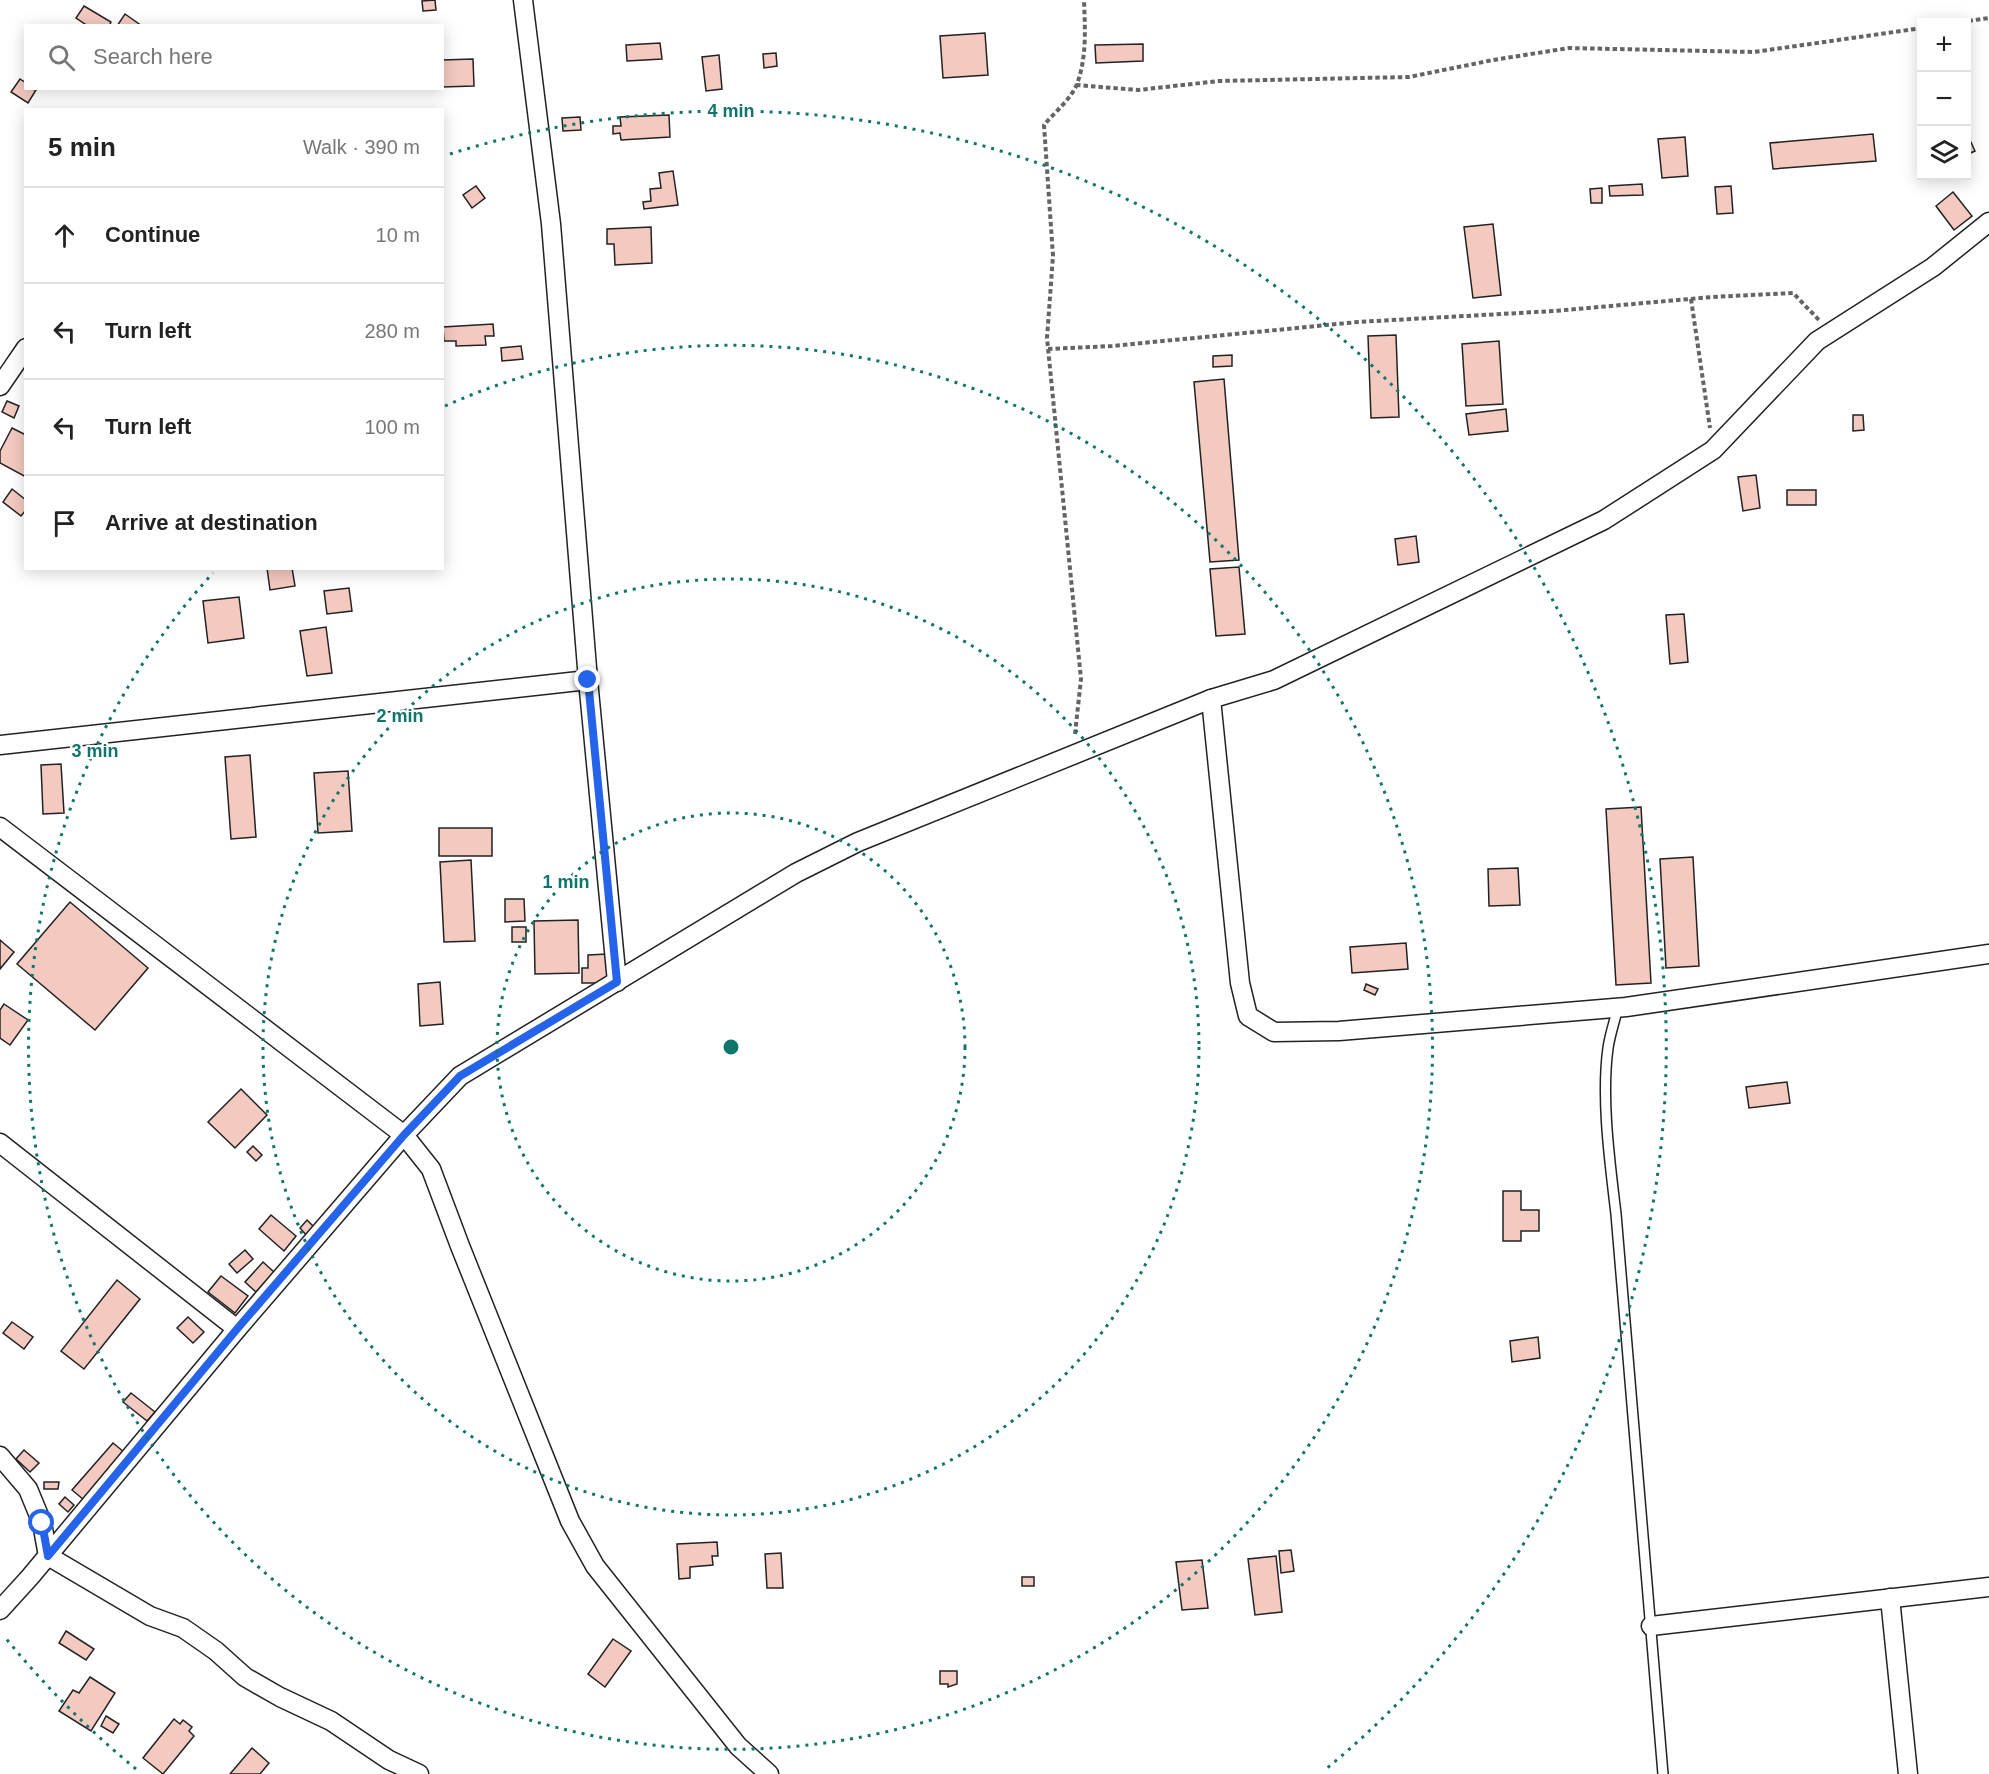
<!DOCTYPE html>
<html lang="en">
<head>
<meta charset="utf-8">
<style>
	:root { --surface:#fff; --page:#f6f6f6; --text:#222; --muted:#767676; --line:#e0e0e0 }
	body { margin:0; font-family:Helvetica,sans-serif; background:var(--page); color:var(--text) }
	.controls { position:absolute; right:18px; top:18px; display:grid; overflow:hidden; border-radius:0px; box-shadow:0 3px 15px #0003 }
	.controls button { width:54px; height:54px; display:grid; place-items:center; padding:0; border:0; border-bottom:2px solid var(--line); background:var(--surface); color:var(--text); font:30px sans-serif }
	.stop { position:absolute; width:18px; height:18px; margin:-14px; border:4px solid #2563eb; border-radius:50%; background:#fff }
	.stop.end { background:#2563eb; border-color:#fff; box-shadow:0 2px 6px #0008 }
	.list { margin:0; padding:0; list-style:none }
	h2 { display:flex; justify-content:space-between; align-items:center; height:78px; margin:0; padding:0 24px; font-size:26px }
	h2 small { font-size:20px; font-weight:400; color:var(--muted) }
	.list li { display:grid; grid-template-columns:39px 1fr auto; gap:18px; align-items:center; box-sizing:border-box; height:96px; padding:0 24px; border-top:2px solid var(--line) }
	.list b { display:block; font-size:22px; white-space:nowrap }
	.list em { font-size:20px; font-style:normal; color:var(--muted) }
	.icon { flex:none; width:33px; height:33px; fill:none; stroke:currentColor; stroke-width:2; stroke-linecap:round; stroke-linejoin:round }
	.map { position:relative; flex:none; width:1989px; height:1774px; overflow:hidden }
	.search { position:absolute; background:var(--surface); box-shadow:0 3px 15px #0003; left:24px; top:24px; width:420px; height:66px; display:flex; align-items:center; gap:15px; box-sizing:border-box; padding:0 21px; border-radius:0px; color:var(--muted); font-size:22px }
	.panel { position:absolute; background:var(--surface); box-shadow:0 3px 15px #0003; left:24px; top:108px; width:420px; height:462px; border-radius:0px }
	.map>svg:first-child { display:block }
	.building { fill:#f3c9c0; stroke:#222; stroke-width:1.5 }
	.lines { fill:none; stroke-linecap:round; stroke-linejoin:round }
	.service-casing { stroke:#222; stroke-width:12 }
	.minor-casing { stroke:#222; stroke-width:21 }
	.path { stroke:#646464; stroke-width:4; stroke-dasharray:4.5 3; stroke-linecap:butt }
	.service { stroke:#fff; stroke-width:9 }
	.minor { stroke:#fff; stroke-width:18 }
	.route { stroke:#2563eb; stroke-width:8 }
	.ring { fill:none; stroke:#0f766e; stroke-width:3; stroke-dasharray:3 6 }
	.centre { fill:#0f766e; stroke:#fff; stroke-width:3 }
	.ring-label { font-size:18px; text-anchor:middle; font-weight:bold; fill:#0f766e; stroke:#fff; stroke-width:4.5; stroke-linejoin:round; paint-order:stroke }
</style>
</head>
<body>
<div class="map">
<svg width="1989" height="1774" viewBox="0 0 1989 1774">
	<rect width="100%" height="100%" fill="#fff"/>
	<!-- building -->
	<g class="building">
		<path d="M435,0L436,10L423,11L422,1Z"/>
		<path d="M84,6L111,22L109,26H88L76,18Z"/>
		<path d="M125,14L142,26H117Z"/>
		<path d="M985,33L988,75L943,78L940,36Z"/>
		<path d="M660,43L662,59L627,61L626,45Z"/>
		<path d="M1143,44V61L1096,63L1095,45Z"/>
		<path d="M776,53L777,66L764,68L763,54Z"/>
		<path d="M719,55L722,89L706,91L702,57Z"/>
		<path d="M473,59L474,86L442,87V60Z"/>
		<path d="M20,79L26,83V88L36,90L28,103L11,92Z"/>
		<path d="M669,115L670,137L621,140L620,133L613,134V126H621L620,117Z"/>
		<path d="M580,117L581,130L563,131L562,118Z"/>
		<path d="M1966,131L1975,151L1966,155Z"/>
		<path d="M1873,134L1876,161L1773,169L1770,143Z"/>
		<path d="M1685,137L1688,176L1662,178L1658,139Z"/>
		<path d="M673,171L678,205L644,209L643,202L651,201L650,189L661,188L659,173Z"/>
		<path d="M1642,184L1643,195L1610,196L1609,186Z"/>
		<path d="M476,186L485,198L472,208L463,195Z"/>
		<path d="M1731,186L1733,213L1717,214L1715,187Z"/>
		<path d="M1602,188V203H1591L1590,189Z"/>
		<path d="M1953,192L1972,216L1954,230L1936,206Z"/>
		<path d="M1493,224L1501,295L1473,298L1464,227Z"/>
		<path d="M651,227L652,263L615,265L614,244H607V229Z"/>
		<path d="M493,324L494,336H485L486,345L456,346V341H444L443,327Z"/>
		<path d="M1396,335L1399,417L1371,418L1368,336Z"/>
		<path d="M1499,341L1503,404L1466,406L1462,344Z"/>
		<path d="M521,346L523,359L502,361L501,348Z"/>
		<path d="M1232,355V366L1213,367V356Z"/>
		<path d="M1224,379L1239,560L1210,562L1194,382Z"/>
		<path d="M7,401L19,406L14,418L2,412Z"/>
		<path d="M1506,409L1508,431L1469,435L1466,414Z"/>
		<path d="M1853,415H1863L1864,430L1853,431Z"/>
		<path d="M12,428L26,435V477L0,463V451Z"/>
		<path d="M1756,475L1760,508L1743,511L1738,477Z"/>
		<path d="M12,489L26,500V510L21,516L3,502Z"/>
		<rect x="1787" y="490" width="29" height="15"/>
		<path d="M1416,536L1419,562L1398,565L1395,539Z"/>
		<path d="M1239,567L1245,634L1216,636L1210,569Z"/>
		<path d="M267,568H292L295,586L270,590Z"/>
		<path d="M349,588L352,611L327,614L324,591Z"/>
		<path d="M239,597L244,638L208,643L203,601Z"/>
		<path d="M1684,614L1688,662L1670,664L1666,615Z"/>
		<path d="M326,627L332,673L307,676L300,631Z"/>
		<path d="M250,755L256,837L231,839L225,757Z"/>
		<path d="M61,764L64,813L43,814L41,765Z"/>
		<path d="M348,771L352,831L318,833L314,773Z"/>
		<path d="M1641,807L1651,983L1616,985L1606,809Z"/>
		<rect x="439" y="828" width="53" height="28"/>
		<path d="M1693,857L1699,966L1666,968L1660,859Z"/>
		<path d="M471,860L475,941L444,942L440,862Z"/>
		<path d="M1518,868L1520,905L1489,906L1488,869Z"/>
		<path d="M505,899H524L525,921L505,922Z"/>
		<path d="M70,902L148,968L95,1030L17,964Z"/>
		<path d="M578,920L579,973L535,974L534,921Z"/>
		<rect x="512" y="927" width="14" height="15"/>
		<path d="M0,940L14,952L0,969Z"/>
		<path d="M1406,943L1408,969L1352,973L1350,947Z"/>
		<path d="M607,954L608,983H582V968H588V955Z"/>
		<path d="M440,982L443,1024L420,1026L418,984Z"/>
		<path d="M1366,984L1378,989L1375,995L1364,990Z"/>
		<path d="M4,1004L28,1020L10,1045L0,1038V1010Z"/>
		<path d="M1787,1082L1790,1103L1749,1108L1746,1087Z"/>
		<path d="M241,1089L267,1115L235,1148L208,1122Z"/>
		<path d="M253,1146L262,1155L256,1161L247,1152Z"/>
		<path d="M1503,1191H1521V1210H1539V1231H1521V1241H1503Z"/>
		<path d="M271,1215L296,1236L284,1251L259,1229Z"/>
		<path d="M307,1220L315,1228L307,1236L300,1228Z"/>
		<path d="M245,1250L253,1259L237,1273L229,1264Z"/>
		<path d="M263,1262L274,1272L256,1292L245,1282Z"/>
		<path d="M221,1276L248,1296L235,1313L208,1292Z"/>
		<path d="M117,1280L140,1299L84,1369L61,1351Z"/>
		<path d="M188,1317L204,1332L193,1343L177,1328Z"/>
		<path d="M12,1322L33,1337L24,1349L3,1333Z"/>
		<path d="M1538,1337L1540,1358L1512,1362L1510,1341Z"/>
		<path d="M131,1393L155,1412L147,1421L123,1402Z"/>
		<path d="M113,1443L124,1452L84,1500L72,1490Z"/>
		<path d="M24,1450L39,1463L30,1472L16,1459Z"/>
		<path d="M44,1482H59L58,1489H44Z"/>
		<path d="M65,1497L74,1505L68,1512L59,1504Z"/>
		<path d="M717,1542L718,1556H712L713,1565L690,1567V1578L679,1579L677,1544Z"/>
		<path d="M1291,1550L1294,1571L1281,1573L1279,1551Z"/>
		<path d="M781,1553L783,1588H767L765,1554Z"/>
		<path d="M1276,1556L1282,1612L1255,1615L1248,1559Z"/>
		<path d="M1202,1560L1208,1608L1182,1610L1176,1562Z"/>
		<rect x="1022" y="1577" width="12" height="9"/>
		<path d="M66,1631L94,1649L86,1660L59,1643Z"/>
		<path d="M613,1639L631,1651L605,1687L588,1674Z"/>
		<path d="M940,1671H957V1684L948,1687V1684H940Z"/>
		<path d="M90,1677L115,1693L91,1731L59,1711L73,1690L79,1693Z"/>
		<path d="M106,1716L119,1724L113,1733L101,1726Z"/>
		<path d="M174,1719L180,1724L183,1720L192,1727L189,1731L194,1736L163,1774L143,1758Z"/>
		<path d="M252,1748L269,1763L260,1774H230Z"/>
	</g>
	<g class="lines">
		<defs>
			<path id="service" d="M1618,1007C1615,1020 1610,1034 1608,1048C1601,1099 1610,1163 1616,1214L1663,1774"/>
			<g id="minor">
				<path d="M523,0L551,224L588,680L617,982"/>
				<path d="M0,386L26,348"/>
				<path d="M1211,699L1240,983L1248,1016L1274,1032L1339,1031L1626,1007L1989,954"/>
				<path d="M0,745L588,680"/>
				<path d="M0,827L404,1135L431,1169L460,1246L570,1521L595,1566L738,1746L769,1774"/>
				<path d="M0,1143L237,1329"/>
				<path d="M0,1456L28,1489L42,1523L48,1556L150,1616L183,1628L216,1651L245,1677L280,1697L331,1721L389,1760L419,1774"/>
				<path d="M1890,1598L1908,1774"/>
				<path d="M0,1610L30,1577L237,1329L404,1135L460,1076L796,873L858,842L1211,699L1274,680L1604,520L1713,450L1817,341L1933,267L1989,222"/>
				<path d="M1651,1626L1989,1587"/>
			</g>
		</defs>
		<!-- service casing -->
		<use href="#service" class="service-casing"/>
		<!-- minor casing -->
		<use href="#minor" class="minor-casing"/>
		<!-- path -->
		<g class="path">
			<path d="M1961,22L1989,18"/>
			<path d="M1076,85L1138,90L1219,81L1409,77L1493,60L1569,48L1754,52L1922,28"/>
			<path d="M1691,299L1710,428"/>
			<path d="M1048,349L1112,346L1358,322L1554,311L1712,297L1793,293L1819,320"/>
			<path d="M1075,734L1081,679L1047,338L1053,256L1044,125C1055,112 1071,99 1077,84C1087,57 1085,28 1084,0"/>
		</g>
		<!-- service -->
		<use href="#service" class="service"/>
		<!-- minor -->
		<use href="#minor" class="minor"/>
	</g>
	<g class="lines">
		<!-- route -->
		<path class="route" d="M42,1523L48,1556L237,1329L404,1135L460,1076L617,982L588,680"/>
	</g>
	<!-- distance rings -->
	<g class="ring">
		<circle cx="731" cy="1047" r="234"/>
		<circle cx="731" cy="1047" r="468"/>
		<path d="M445 406A702 702 0 1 1 213 573"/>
		<path d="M136 1769A936 936 0 0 1 4 1636M450 154A936 936 0 0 1 1326 1769"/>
	</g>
	<circle cx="731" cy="1047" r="9" class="centre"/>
	<g class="ring-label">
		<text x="731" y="117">4 min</text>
		<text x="400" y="722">2 min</text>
		<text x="95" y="757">3 min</text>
		<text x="566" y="888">1 min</text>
	</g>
</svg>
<div class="controls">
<button>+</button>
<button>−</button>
<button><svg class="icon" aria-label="layers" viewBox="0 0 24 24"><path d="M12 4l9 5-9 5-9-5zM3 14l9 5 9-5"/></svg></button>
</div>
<div class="stop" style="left:42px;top:1523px"></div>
<div class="stop end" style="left:588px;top:680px"></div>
<div class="search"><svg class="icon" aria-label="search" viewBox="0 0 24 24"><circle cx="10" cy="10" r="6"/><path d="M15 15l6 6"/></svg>Search here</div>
<section class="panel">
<h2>5 min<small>Walk · 390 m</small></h2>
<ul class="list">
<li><svg class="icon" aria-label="ahead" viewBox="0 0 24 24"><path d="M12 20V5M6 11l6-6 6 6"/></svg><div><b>Continue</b></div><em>10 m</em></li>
<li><svg class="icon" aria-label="left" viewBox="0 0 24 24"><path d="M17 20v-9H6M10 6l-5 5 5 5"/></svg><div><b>Turn left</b></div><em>280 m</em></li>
<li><svg class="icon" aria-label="left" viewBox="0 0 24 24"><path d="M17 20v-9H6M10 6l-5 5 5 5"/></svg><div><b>Turn left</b></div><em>100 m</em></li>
<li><svg class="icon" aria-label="arrive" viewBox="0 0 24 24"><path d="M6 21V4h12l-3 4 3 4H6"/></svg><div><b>Arrive at destination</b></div></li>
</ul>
</section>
</div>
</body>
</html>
